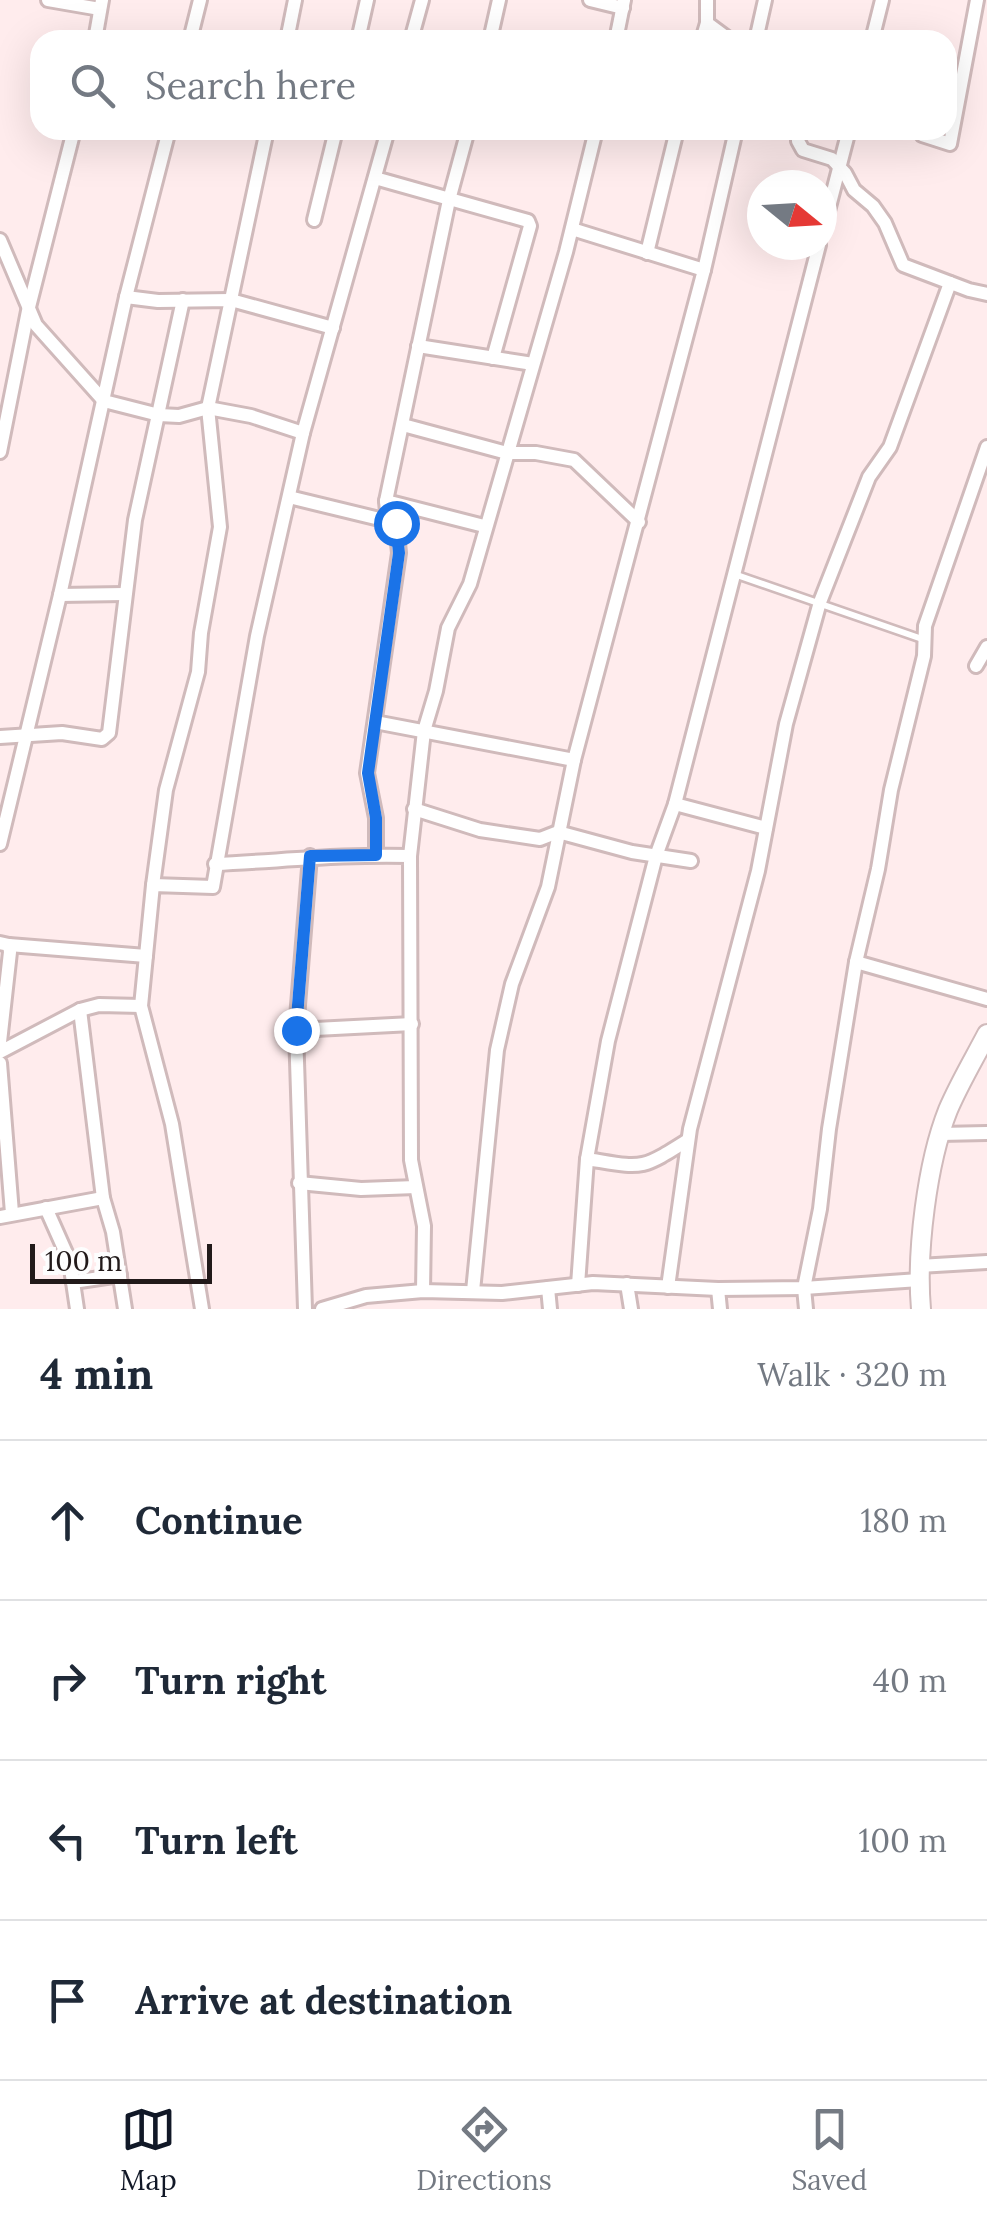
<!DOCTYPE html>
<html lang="en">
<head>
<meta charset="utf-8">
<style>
	:root { --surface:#fff; --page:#f2f2f3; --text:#1f2937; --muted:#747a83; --line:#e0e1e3; --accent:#111827 }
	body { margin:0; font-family:Lora,serif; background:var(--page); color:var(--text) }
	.compass { position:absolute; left:747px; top:170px; width:90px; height:90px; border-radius:50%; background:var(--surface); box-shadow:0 10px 40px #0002; rotate:108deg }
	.scale { position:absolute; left:30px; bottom:25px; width:182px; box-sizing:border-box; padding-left:10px; border:5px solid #221a1a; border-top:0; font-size:28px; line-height:35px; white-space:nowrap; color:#221a1a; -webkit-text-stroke:8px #fefefe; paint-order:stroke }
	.stop { position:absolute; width:30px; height:30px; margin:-22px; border:8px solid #1a73e8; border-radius:50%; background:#fff }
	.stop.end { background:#1a73e8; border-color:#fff; box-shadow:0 2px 10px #0008 }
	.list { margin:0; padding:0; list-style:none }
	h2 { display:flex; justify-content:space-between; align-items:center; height:130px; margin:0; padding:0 40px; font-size:42px }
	h2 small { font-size:32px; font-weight:400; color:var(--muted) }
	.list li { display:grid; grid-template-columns:65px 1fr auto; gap:30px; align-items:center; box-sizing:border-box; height:160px; padding:0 40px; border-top:2px solid var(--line) }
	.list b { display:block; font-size:38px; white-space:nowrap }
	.list em { font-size:32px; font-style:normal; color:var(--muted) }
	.icon { flex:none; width:55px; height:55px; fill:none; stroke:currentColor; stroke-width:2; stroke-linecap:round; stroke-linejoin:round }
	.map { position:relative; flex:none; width:987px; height:1309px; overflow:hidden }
	.search { position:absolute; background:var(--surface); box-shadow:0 10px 40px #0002; left:30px; right:30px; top:30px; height:110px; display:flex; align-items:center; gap:25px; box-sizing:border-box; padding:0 35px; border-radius:30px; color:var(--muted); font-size:38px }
	.sheet { height:770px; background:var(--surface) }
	nav { display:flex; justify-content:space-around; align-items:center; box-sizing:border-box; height:140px; border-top:2px solid var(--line); background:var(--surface); font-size:28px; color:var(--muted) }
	nav a { display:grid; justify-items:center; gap:5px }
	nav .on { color:var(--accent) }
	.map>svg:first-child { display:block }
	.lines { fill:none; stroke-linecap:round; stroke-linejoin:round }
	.lane-casing { stroke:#d0babb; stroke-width:11 }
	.street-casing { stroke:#d0babb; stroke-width:18 }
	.secondary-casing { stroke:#d0babb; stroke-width:22 }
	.lane { stroke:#fff; stroke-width:6 }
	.street { stroke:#fff; stroke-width:12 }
	.secondary { stroke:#fff; stroke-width:18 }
	.route { stroke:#1a73e8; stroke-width:12 }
</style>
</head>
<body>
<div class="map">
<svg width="987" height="1309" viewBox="0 0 987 1309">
	<rect width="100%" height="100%" fill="#ffeced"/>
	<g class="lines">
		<defs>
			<path id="lane" d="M734,574L925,640"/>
			<g id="street">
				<path d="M48,0L100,9"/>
				<path d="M590,0L623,8"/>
				<path d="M707,23L730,40"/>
				<path d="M95,40L102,0"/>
				<path d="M190,40L200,0"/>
				<path d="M287,40L295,0"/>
				<path d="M358,40L367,0"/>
				<path d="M411,40L422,0"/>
				<path d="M490,40L499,0"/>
				<path d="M616,40L624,0"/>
				<path d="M702,40L707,23V0"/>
				<path d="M756,40L765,0"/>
				<path d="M872,40L882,0"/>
				<path d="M801,130L798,141L803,150L832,159L845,173L854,190L873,206L885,223L903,265L969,290L987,294"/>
				<path d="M922,135L950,144L977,0"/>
				<path d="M375,178L528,221L530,226L493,358"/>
				<path d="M314,220L336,130"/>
				<path d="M572,229L704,270"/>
				<path d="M822,234L849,130"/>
				<path d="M0,240L36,325L104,401L159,415L179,416L208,408L251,416L303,433"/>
				<path d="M647,253L677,130"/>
				<path d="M126,297L158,301L231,300L333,328"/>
				<path d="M418,346L533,364"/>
				<path d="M403,425L507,453H536L574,460L639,522"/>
				<path d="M0,452L28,311L74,130"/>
				<path d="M289,497L396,523"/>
				<path d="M386,501L484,526"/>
				<path d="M60,595L124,594"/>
				<path d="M976,666L987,647"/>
				<path d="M375,722L574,760"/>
				<path d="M0,737L62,733L102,739L109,733L135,520L183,300"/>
				<path d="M675,804L766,828"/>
				<path d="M414,809L480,830L540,839L558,832L632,852L691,861"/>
				<path d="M0,844L60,595L126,297L169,130"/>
				<path d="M376,855V818L367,773L399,553L396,523L387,512L386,501L449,200L468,130"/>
				<path d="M410,856L424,731L436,691L448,628L470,584L566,252L596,130"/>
				<path d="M215,864C281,861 344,854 410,856L411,1160L424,1226L423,1291"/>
				<path d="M153,885L166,790L198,672L201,633L220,527L208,408L267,130"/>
				<path d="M0,943L9,945L10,952L0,1042"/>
				<path d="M9,945L146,956"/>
				<path d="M856,962L987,999"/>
				<path d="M80,1010L103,1198L113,1232L125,1309"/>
				<path d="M296,1030L412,1024"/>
				<path d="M0,1052L80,1010L99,1005L141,1006"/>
				<path d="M0,1063L12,1213"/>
				<path d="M940,1134L987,1133"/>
				<path d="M587,1159C643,1168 639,1171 688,1140"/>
				<path d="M299,1183L361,1189L416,1187"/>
				<path d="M46,1208L70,1262L77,1309"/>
				<path d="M0,1217L103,1198"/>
				<path d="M919,1266L987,1262"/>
				<path d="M73,1282L120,1275"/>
				<path d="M627,1284L631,1309"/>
				<path d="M578,1285L587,1159L608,1041L656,856L675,804L819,245"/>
				<path d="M668,1287L690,1129L758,871L786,724L820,602L869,477L890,447L950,283"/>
				<path d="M548,1288L550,1309"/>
				<path d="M718,1289L720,1309"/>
				<path d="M473,1291L497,1050L512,984L548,887L574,760L704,270L736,130"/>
				<path d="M202,1309L172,1124L141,1006L153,885L213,887L257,636L303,433L388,130"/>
				<path d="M305,1309L296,1030L310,856"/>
				<path d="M322,1309L366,1296L423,1291L502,1293L593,1283L718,1289L804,1288L919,1280"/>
				<path d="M806,1309L804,1288L820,1209L829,1129L856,962L878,869L891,790L924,656L925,626L987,447"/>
			</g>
			<path id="secondary" d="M921,1309C916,1252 927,1163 948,1110C959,1084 974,1059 987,1034"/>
		</defs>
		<!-- lane casing -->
		<use href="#lane" class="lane-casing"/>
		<!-- street casing -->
		<use href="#street" class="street-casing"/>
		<!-- secondary casing -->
		<use href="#secondary" class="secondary-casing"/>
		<!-- lane -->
		<use href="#lane" class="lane"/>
		<!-- street -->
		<use href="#street" class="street"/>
		<!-- secondary -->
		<use href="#secondary" class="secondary"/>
	</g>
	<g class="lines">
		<!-- route -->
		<path class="route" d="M296,1030L310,856L376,855V818L368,773L399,553L396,523"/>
	</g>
</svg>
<svg class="compass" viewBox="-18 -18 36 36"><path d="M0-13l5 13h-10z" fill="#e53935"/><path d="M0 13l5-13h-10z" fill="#747a83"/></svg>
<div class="scale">100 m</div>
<div class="stop" style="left:396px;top:523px"></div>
<div class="stop end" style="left:296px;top:1030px"></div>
<div class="search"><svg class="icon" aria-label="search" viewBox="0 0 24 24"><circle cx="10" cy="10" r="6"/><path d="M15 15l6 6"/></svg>Search here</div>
</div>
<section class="sheet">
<h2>4 min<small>Walk · 320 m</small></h2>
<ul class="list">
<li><svg class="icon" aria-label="ahead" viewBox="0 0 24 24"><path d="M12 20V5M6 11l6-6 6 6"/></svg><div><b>Continue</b></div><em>180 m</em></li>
<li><svg class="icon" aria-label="right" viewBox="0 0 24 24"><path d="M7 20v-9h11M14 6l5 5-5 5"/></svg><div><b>Turn right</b></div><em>40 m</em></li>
<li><svg class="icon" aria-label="left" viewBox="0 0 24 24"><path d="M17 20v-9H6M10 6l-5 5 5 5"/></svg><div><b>Turn left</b></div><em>100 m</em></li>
<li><svg class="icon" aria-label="arrive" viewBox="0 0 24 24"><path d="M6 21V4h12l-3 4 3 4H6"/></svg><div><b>Arrive at destination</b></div></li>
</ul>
</section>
<nav>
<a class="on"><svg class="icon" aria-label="map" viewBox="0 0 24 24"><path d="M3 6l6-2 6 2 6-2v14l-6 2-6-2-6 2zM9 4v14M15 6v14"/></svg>Map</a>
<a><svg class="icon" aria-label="directions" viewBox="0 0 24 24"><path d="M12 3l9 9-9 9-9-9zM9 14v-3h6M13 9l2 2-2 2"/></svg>Directions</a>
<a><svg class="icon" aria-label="saved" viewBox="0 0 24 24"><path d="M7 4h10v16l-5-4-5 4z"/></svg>Saved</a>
</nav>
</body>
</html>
